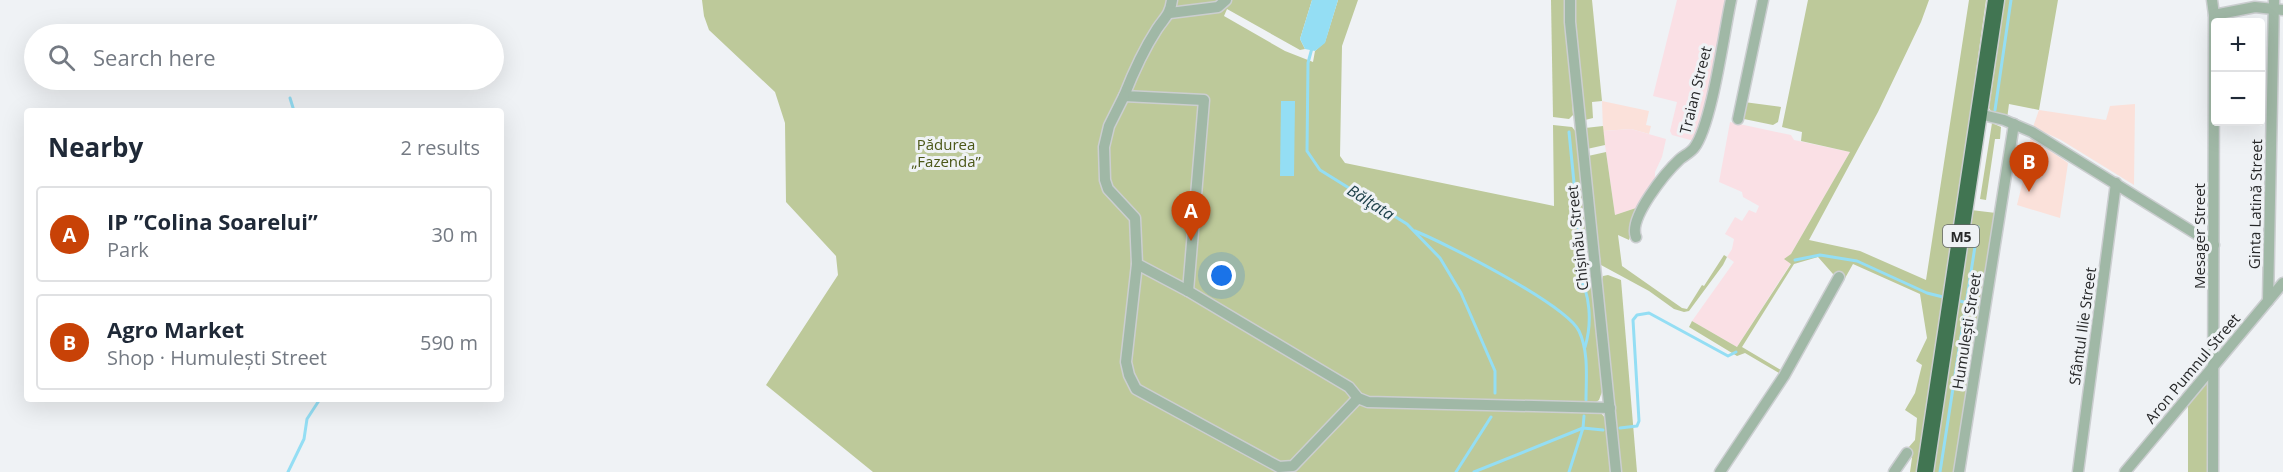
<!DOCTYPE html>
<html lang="en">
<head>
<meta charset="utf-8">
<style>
	:root { --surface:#fff; --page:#f2f2f3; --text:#1f2937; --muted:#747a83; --line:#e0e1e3; --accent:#c84207 }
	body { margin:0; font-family:"Open Sans",sans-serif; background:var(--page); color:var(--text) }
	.controls { position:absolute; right:18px; top:18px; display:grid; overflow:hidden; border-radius:6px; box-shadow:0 6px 24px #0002 }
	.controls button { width:54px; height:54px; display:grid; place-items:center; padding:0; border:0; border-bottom:2px solid var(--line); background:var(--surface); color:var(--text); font:30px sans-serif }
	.you { position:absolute; left:1222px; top:276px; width:21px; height:21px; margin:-15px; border:4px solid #fff; border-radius:50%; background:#1a73e8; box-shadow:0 0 0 9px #1a73e833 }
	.badge { display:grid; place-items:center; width:39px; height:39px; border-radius:50%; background:var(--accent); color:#fff; font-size:20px; font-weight:700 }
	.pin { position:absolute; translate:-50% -50px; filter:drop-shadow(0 2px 3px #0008) }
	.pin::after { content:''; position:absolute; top:32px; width:21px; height:18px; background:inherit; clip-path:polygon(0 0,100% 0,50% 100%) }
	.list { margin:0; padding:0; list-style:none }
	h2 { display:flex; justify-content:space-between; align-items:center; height:78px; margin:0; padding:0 24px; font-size:26px }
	h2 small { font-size:20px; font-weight:400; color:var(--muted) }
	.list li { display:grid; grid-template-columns:39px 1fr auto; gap:18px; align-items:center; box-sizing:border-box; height:96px; margin:0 12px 12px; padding:0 12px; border:2px solid var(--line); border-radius:6px }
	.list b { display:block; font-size:22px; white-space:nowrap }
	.list p { margin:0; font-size:20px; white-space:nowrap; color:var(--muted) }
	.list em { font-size:20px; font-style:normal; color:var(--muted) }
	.icon { flex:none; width:33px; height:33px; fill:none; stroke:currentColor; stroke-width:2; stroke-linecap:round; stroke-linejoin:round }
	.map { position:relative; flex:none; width:2283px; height:472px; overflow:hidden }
	.search { position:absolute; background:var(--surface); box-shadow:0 6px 24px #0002; left:24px; top:24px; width:480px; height:66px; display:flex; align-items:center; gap:15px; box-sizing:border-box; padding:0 21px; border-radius:33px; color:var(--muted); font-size:22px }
	.panel { position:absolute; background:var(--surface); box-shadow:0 6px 24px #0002; left:24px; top:108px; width:480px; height:294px; border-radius:6px }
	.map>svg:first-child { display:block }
	.commercial { fill:#fbe1da }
	.industrial { fill:#fae0e5 }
	.green { fill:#bdc99a }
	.water { fill:#94def4 }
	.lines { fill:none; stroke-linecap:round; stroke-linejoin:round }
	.stream { stroke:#94def4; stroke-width:3 }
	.minor-casing { stroke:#cbced0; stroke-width:13 }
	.highway-casing { stroke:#cbced0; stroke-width:19 }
	.minor { stroke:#a0b8a6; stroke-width:10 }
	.highway { stroke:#417552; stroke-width:16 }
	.labels { text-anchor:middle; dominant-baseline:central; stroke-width:6; stroke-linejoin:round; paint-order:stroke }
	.shield { fill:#eff2f5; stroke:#636566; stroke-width:1.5 }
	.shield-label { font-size:14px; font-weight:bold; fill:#272829 }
	.street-label { font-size:15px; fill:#272829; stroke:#eff2f5 }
	.park-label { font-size:15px; fill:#4b5717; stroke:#eff2f5 }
	.water-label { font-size:16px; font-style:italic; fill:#1e414a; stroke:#eff2f5 }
</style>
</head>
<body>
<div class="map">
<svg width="2283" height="472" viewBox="0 0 2283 472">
	<rect width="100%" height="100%" fill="#eff2f5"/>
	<!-- commercial -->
	<g class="commercial">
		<path d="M1602,101L1649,111L1646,125L1651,126L1649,134L1631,129L1603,131Z"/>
		<path d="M2135,104L2134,185L2061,140L2033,127L2039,110L2106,120L2110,106Z"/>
		<path d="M2031,138L2068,163L2060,218L2017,205L2026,168L2023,160Z"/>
	</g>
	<!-- industrial -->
	<g class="industrial">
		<path d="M1677,0H1727L1703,117L1694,141L1672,135L1670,131L1677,102L1653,96Z"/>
		<path d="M1730,122L1791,135L1794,140L1850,152L1791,254L1785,259L1791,263L1737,347L1692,321L1734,262L1727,257L1732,249L1734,239L1725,234L1735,217L1742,221L1749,210L1756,213L1759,206L1743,197L1742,192L1719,182Z"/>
		<path d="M1631,129L1666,139L1662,157L1655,172V181L1639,207L1615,215L1603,131Z"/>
	</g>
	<!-- green -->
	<g class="green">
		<path d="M702,0H1312L1300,39L1305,49L1300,50L1227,9L1224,16L1285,51L1313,62L1315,51L1325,42L1338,0H1358L1342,46L1340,156L1345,163L1554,206L1553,125L1572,127L1577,133L1603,389L1599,400L1593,404L1436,398L1435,407L1593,411L1601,413L1606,419L1610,472H873L766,385L838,275L836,256L786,202L785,123L775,92L709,30L704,16Z"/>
		<path d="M1551,0H1565L1573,115L1569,119L1553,117Z"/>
		<path d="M1575,0H1592L1602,101L1592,102L1593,118L1585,120L1576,23Z"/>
		<path d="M1808,0H1929L1921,22L1878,112L1809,240L1860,251L1926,280L1969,0H1986L1920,472H1910L1912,458L1908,448L1915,440L1917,418L1905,410L1915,393L1922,365L1916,361L1927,338L1920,294L1853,264L1840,287L1833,274L1818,257L1794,264L1742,347L1781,370L1779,373L1745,353L1737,356L1689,327L1692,321L1737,347L1791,264L1784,259L1791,254L1850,152L1801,141L1802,132L1782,127Z"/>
		<path d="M2005,0H2058L2039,110L2009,104L2007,119L1993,114L1989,108Z"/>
		<path d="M1744,102L1781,107L1778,122L1773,125L1744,119L1742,113Z"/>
		<path d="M1992,123L2001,127L2000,139H1995L1986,200L1980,199Z"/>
		<path d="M1603,126L1605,145L1587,149L1585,128Z"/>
		<path d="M1606,152L1615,215L1639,207L1629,240L1618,235L1622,266L1682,308L1687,309L1702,285L1704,286L1724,255L1727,257L1723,265L1689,311L1684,312L1674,309L1649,291L1601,265L1588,156Z"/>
		<path d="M1971,210L1996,213L1956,472H1931Z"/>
		<path d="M1608,275L1621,280L1637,472H1621L1602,280L1603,276Z"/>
		<path d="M2209,375L2208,472H2188V403Z"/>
	</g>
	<!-- water -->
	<g class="water">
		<path d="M1312,0H1338L1325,43L1315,51L1305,49L1300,39Z"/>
		<path d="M1281,101H1295L1294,176H1280Z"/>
	</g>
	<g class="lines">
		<!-- stream -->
		<g class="stream">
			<path d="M1312,48L1308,63L1307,151L1320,170L1407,224L1440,258L1461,293L1495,371V393"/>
			<path d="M290,98L294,111"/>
			<path d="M1995,110L2011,0"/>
			<path d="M1569,132L1581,254L1577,273C1591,293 1592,324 1585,347"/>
			<path d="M1415,231C1447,244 1565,304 1579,331C1589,352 1586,378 1586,400"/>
			<path d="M1795,260L1820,255L1857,261L1927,293L1943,297"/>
			<path d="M1960,301L1967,303"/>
			<path d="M1620,428L1637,426L1639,421L1633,320L1637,315L1649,313L1728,356L1736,352"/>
			<path d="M288,472L304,439L307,419L320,399"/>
			<path d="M1456,472L1491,417"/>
			<path d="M1474,472L1583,428L1603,430"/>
			<path d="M1569,472L1583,428L1584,416"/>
			<path d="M1940,472L1978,227"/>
		</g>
		<defs>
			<g id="minor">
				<path d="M1172,0C1170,15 1165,17 1157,29C1144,49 1133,73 1124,96L1204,100L1188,291"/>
				<path d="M1570,0V22L1616,472"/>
				<path d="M2212,0L2214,15L2213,472"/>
				<path d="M1170,13L1218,7L1226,0"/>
				<path d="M2214,15L2255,7L2283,10"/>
				<path d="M1124,96L1109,126L1104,147L1105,180L1108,189L1135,218L1137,264L1188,291L1349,387L1358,398L1368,402L1610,408"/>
				<path d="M1979,114L2004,120L2032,132L2214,245"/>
				<path d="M1738,119L1763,0"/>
				<path d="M1636,237C1628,218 1666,172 1680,159C1685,155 1690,153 1694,148C1712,125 1724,32 1731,0"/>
				<path d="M1137,264L1126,362L1129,375L1136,389L1279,467L1293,466L1358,398"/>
				<path d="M2268,301L2274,0"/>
				<path d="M1720,472L1784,376L1839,277"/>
				<path d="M1894,472L1907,453"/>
				<path d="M1959,472L2014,124"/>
				<path d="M2078,472L2116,183"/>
				<path d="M2125,472L2283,283"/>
			</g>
			<path id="highway" d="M1925,472L1996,0"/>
		</defs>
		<!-- minor casing -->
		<use href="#minor" class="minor-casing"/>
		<!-- highway casing -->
		<use href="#highway" class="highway-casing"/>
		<!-- minor -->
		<use href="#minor" class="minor"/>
		<!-- highway -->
		<use href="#highway" class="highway"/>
	</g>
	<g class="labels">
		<!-- shield labels -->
		<rect class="shield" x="1943" y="225" width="36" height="22" rx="4.5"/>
		<g class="shield-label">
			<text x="1961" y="236">M5</text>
		</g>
		<!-- street labels -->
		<g class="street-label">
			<text transform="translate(1695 90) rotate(-76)">Traian Street</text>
			<text transform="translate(2255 204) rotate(-89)">Ginta Latină Street</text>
			<text transform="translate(2199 236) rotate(-90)">Mesager Street</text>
			<text transform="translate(1577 238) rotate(-96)">Chișinău Street</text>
			<text transform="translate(2082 326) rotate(-82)">Sfântul Ilie Street</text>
			<text transform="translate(1966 331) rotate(-81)">Humulești Street</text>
			<text transform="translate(2192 368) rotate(-50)">Aron Pumnul Street</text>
		</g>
		<!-- park labels -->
		<g class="park-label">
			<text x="946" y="144">Pădurea<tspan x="946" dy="17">„Fazenda”</tspan></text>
		</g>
		<!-- water labels -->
		<g class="water-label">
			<text transform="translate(1371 202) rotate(32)">Bălţata</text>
		</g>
	</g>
</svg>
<div class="controls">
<button>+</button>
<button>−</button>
</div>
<div class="you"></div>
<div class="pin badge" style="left:1191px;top:241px">A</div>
<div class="pin badge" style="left:2029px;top:192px">B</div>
<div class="search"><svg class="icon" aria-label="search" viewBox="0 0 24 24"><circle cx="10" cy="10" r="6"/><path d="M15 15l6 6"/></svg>Search here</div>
<section class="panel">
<h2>Nearby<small>2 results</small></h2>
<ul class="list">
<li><span class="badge">A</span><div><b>IP ”Colina Soarelui”</b><p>Park</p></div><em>30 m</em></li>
<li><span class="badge">B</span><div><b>Agro Market</b><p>Shop · Humulești Street</p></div><em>590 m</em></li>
</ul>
</section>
</div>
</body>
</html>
